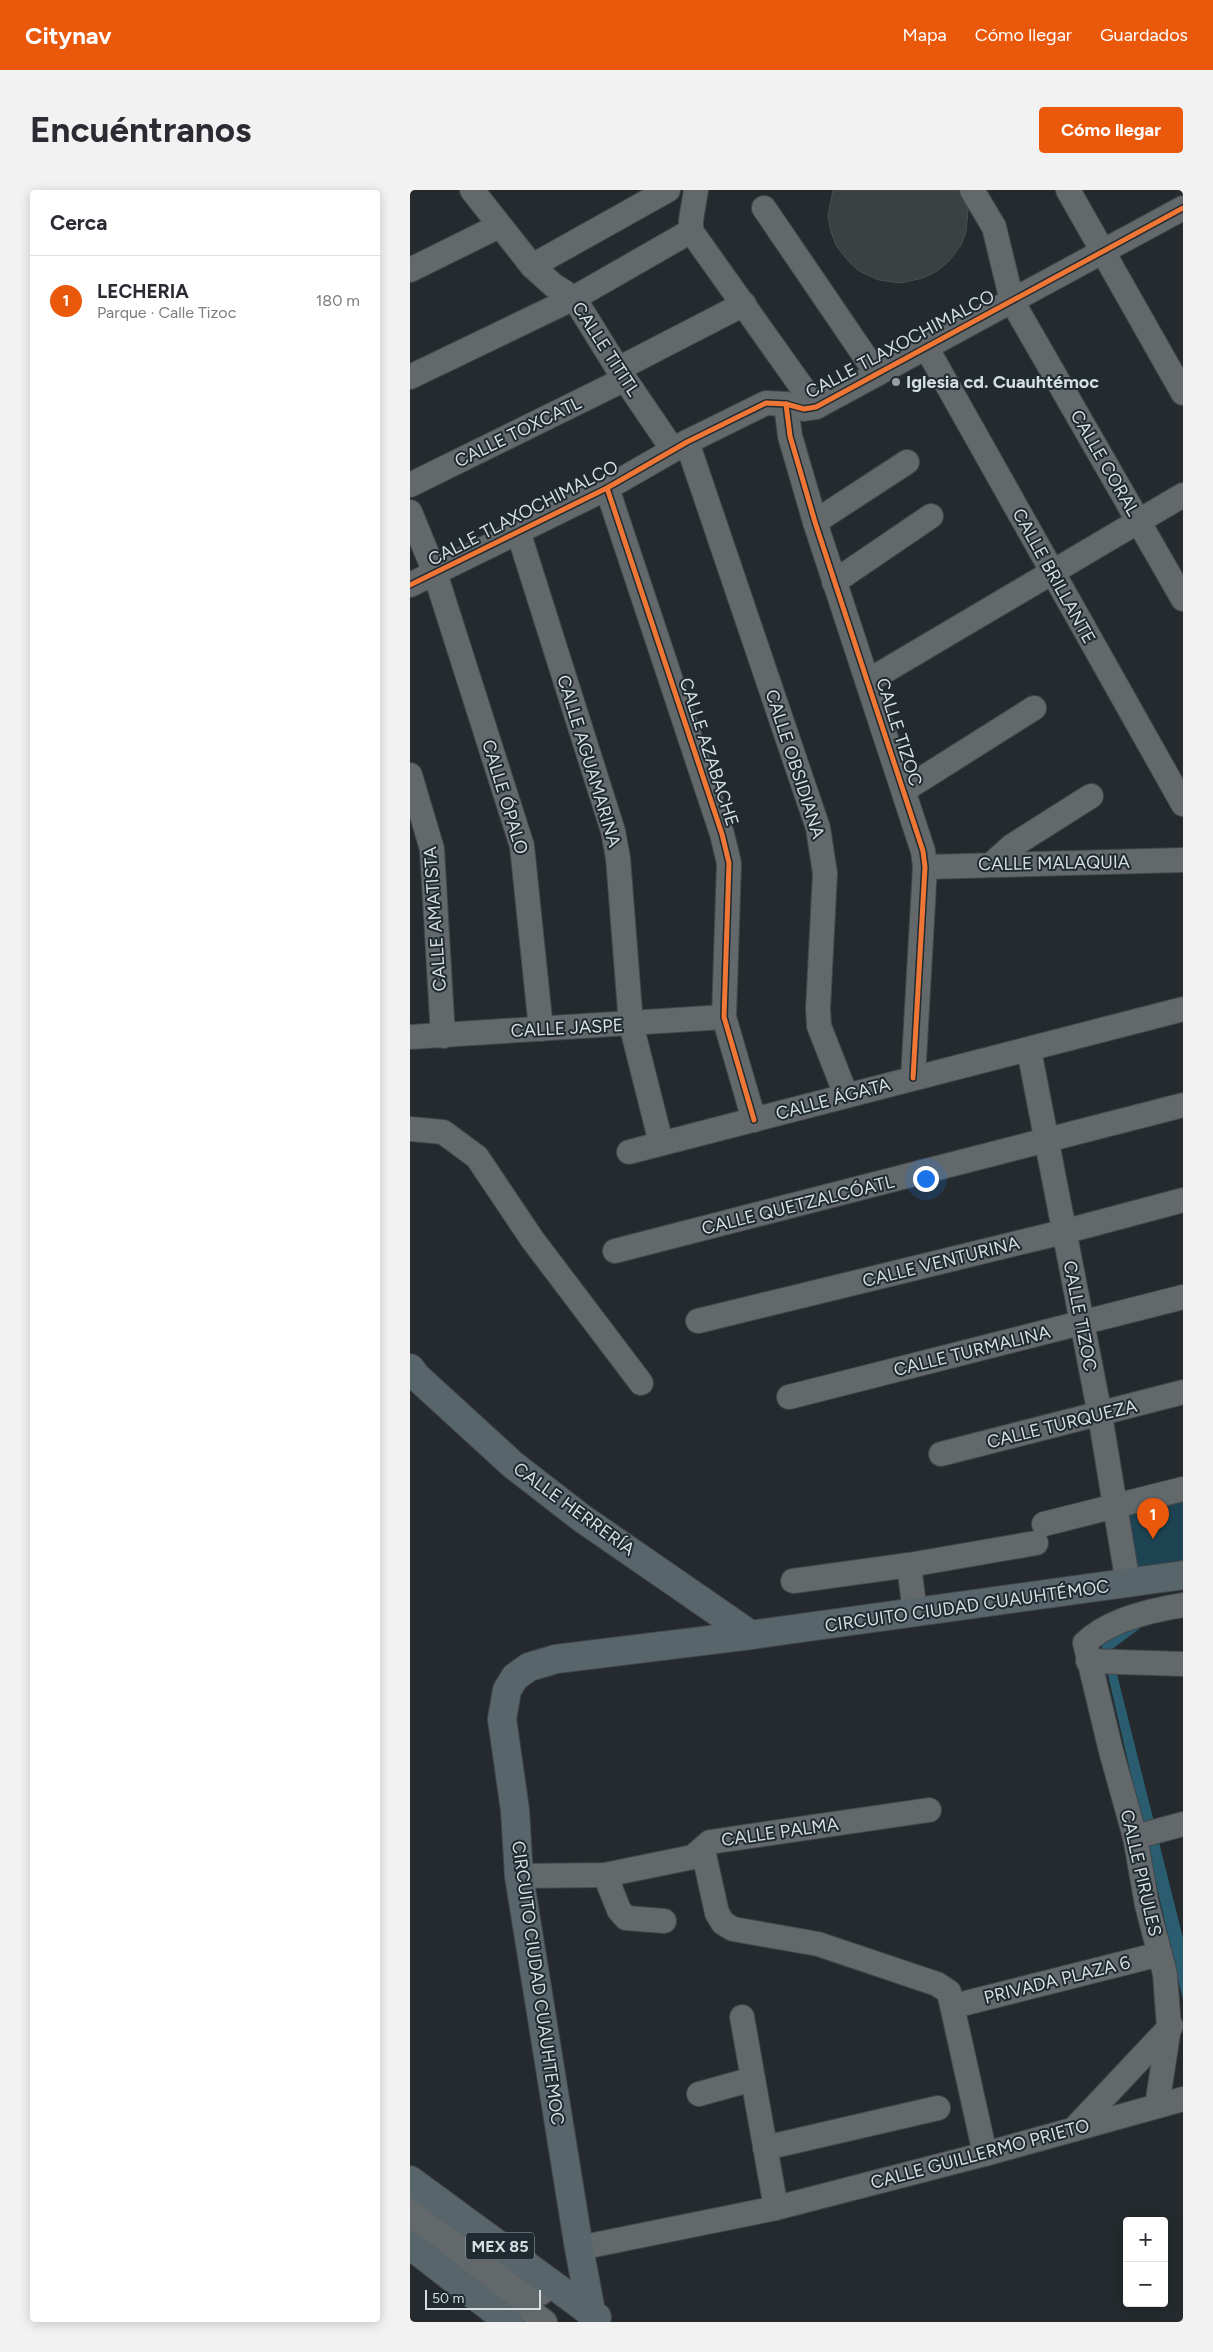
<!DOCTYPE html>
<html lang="es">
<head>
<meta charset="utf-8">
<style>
	:root { --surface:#fff; --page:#f2f2f3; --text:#2b2b33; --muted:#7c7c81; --line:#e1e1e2; --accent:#ea580c }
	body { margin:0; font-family:Figtree,sans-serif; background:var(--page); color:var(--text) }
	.controls { position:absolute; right:15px; bottom:15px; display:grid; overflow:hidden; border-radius:5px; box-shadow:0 2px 12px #0003 }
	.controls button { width:45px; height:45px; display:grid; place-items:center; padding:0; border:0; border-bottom:1px solid var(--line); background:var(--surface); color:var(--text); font:25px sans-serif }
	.scale { position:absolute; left:15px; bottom:12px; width:116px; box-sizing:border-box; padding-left:5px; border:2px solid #d6dee1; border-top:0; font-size:14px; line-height:18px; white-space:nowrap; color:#d6dee1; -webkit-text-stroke:4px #202b31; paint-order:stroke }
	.you { position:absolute; left:515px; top:988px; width:18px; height:18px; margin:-12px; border:4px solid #fff; border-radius:50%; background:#1a73e8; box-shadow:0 0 0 8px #1a73e833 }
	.badge { display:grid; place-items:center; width:32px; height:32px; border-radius:50%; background:var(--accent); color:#fff; font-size:16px; font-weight:700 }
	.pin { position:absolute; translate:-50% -41px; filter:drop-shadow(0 1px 2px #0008) }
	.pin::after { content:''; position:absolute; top:26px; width:18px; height:15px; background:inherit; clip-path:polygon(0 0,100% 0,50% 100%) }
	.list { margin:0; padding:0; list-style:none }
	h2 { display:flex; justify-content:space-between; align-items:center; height:65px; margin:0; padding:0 20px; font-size:21px }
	h2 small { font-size:16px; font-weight:400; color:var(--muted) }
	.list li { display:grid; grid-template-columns:32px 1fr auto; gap:15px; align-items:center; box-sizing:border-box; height:90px; padding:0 20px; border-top:1px solid var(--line) }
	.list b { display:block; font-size:19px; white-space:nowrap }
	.list p { margin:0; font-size:16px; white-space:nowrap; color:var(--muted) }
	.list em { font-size:16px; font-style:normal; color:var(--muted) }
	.map { position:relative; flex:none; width:773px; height:2132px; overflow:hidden; border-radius:5px }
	header { display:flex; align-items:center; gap:30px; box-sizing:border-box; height:70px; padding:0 25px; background:var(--accent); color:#fff }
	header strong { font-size:24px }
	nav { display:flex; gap:28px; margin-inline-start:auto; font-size:18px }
	.intro { display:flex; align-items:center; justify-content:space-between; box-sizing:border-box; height:120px; padding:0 30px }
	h1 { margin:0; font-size:35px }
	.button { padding:12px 22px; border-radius:5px; background:var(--accent); color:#fff; font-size:18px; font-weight:700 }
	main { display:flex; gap:30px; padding:0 30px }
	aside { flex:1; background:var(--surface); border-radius:5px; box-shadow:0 2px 12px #0003 }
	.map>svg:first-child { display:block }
	.green { fill:#1e4453 }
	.water { fill:#2a5d70 }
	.building { fill:#3b4042; stroke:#4a5052 }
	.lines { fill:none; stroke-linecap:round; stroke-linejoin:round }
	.minor-casing { stroke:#42474a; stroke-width:26 }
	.major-casing { stroke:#42474a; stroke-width:30 }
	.minor { stroke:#63686a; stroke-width:24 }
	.major { stroke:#58666b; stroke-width:28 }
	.cycleway-casing { stroke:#202b31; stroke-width:8 }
	.cycleway { stroke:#f07635; stroke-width:5 }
	.poi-dot { fill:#989fa2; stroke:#202b31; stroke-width:2 }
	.labels { text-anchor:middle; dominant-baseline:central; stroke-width:4; stroke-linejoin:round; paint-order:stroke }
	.shield { fill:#202b31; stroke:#9fa8ac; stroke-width:1 }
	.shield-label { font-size:16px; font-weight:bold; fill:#d6dee1 }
	.street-label { font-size:18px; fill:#d6dee1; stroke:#202b31 }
	.poi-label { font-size:18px; font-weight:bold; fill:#d6dee1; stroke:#202b31; text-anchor:start }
</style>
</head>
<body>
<header>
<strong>Citynav</strong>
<nav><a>Mapa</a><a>Cómo llegar</a><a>Guardados</a></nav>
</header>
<div class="intro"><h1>Encuéntranos</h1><a class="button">Cómo llegar</a></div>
<main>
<aside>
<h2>Cerca<small></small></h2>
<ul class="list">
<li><span class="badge">1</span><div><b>LECHERIA</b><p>Parque · Calle Tizoc</p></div><em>180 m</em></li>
</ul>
</aside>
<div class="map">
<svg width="773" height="2132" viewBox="0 0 773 2132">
	<rect width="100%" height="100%" fill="#242a2d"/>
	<!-- green -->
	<path class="green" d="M773,1296V1382L720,1389L706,1315Z"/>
	<!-- water -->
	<path class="water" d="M749,1424L701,1460L773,1748V1810L690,1450Z"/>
	<!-- building -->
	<path class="building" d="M423,0H548L558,20L556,42L551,55L539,71L527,81L513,88L491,93L469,90L449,81L440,73L427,57L421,42L418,26Z"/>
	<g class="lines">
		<defs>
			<g id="minor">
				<path d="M62,0L122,76L143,95L164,108L208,179L263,260"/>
				<path d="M286,0L281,30V41L406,217"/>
				<path d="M562,0L584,37L602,111L773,409"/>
				<path d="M658,0L773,203"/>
				<path d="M354,18L467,184"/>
				<path d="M122,76L258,0"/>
				<path d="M0,80L89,36"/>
				<path d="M516,157L773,614"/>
				<path d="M208,179L334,114"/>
				<path d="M0,187L164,108L281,41"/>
				<path d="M376,214L380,246L405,332L513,661L515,677L503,888"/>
				<path d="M277,252L408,638L415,683L408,819L409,836L436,905"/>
				<path d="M0,295L215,189"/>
				<path d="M197,298L312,644L319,673L314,827L344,930"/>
				<path d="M0,322L25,383L112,656L131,839"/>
				<path d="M405,332L497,272"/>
				<path d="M108,341L203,641L208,668L221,834L251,953"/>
				<path d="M424,392L521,326"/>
				<path d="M0,395L197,298L277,252L356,213L376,214L394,219L406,217L773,18"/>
				<path d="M458,491L773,305"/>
				<path d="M0,585L22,659L33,846"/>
				<path d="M494,600L624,518"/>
				<path d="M582,674L602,656L681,606"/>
				<path d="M515,677L773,670"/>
				<path d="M0,847L314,827"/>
				<path d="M619,860L690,1225L718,1394"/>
				<path d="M0,939L33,942L67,967L122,1049L231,1193"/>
				<path d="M219,962L773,819"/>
				<path d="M205,1061L773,915"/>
				<path d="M288,1131L653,1042L773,1010"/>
				<path d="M379,1207L773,1107"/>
				<path d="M531,1264L773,1202"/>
				<path d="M634,1334L773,1299"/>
				<path d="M499,1375L505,1423"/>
				<path d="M383,1391L499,1375L626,1353"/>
				<path d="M678,1471L773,1474"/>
				<path d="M725,1647L773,1634"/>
				<path d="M293,1660L307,1723L313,1733L323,1739L408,1754L527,1794L539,1802L575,1964"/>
				<path d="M195,1685L209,1720L216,1728L254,1731"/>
				<path d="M109,1686L195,1685L283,1667L300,1652L519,1620"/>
				<path d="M544,1816L750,1764"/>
				<path d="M332,1827L366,2018"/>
				<path d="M289,1904L343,1889"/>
				<path d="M747,1916L759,1837L755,1784L737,1715L725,1647L701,1561L675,1453C698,1430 741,1420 773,1415"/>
				<path d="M664,1939L761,1836"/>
				<path d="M355,1958L528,1918"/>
				<path d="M0,2007L131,2103"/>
				<path d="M0,2031L135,2132"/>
				<path d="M169,2058L366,2018L575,1964L773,1909"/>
			</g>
			<g id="major">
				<path d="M0,1178L6,1186L102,1274L173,1329L341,1445"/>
				<path d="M0,1990L187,2127"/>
				<path d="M0,2055L99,2132"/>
				<path d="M183,2132L169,2058L109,1686L105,1620L92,1529L97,1500L105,1487L119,1477L146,1469L341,1445L773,1385"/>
			</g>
		</defs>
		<!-- minor casing -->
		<use href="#minor" class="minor-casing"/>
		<!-- major casing -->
		<use href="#major" class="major-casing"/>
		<!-- minor -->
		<use href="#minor" class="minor"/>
		<!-- major -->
		<use href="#major" class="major"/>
		<defs>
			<g id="cycleway">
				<path d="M376,214L380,246L405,332L513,661L515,677L503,888"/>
				<path d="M197,298L312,644L319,673L314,827L344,930"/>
				<path d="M0,395L197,298L277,252L356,213L376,214L394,219L406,217L773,18"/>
			</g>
		</defs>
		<!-- cycleway casing -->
		<use href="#cycleway" class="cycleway-casing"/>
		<!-- cycleway -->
		<use href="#cycleway" class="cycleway"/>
	</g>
	<!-- markers -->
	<circle class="poi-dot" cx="486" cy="192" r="5"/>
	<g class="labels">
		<!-- shield labels -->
		<rect class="shield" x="56" y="2042.5" width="68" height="27" rx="4"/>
		<g class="shield-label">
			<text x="90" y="2056">MEX 85</text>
		</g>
		<!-- street labels -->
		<g class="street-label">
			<text transform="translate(490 154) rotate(-28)">CALLE TLAXOCHIMALCO</text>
			<text transform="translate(196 159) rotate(57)">CALLE TITITL</text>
			<text transform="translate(108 242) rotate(-26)">CALLE TOXCATL</text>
			<text transform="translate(695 273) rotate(60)">CALLE CORAL</text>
			<text transform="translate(113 323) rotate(-27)">CALLE TLAXOCHIMALCO</text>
			<text transform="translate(644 386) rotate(61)">CALLE BRILLANTE</text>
			<text transform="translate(489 542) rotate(72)">CALLE TIZOC</text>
			<text transform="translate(299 562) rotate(72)">CALLE AZABACHE</text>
			<text transform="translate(179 571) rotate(73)">CALLE AGUAMARINA</text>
			<text transform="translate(385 574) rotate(72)">CALLE OBSIDIANA</text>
			<text transform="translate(95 607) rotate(73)">CALLE ÓPALO</text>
			<text transform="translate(644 673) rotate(-1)">CALLE MALAQUIA</text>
			<text transform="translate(25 729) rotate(-94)">CALLE AMATISTA</text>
			<text transform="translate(157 838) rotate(-3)">CALLE JASPE</text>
			<text transform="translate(423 909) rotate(-15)">CALLE ÁGATA</text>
			<text transform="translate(388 1015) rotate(-14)">CALLE QUETZALCÓATL</text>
			<text transform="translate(531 1072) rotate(-14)">CALLE VENTURINA</text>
			<text transform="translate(670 1126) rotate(79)">CALLE TIZOC</text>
			<text transform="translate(562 1161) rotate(-14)">CALLE TURMALINA</text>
			<text transform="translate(652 1234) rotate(-14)">CALLE TURQUEZA</text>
			<text transform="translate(164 1319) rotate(36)">CALLE HERRERÍA</text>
			<text transform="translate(557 1416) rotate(-8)">CIRCUITO CIUDAD CUAUHTÉMOC</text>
			<text transform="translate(370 1642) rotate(-8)">CALLE PALMA</text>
			<text transform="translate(731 1683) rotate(77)">CALLE PIRULES</text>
			<text transform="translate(647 1790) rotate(-14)">PRIVADA PLAZA 6</text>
			<text transform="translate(128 1793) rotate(82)">CIRCUITO CIUDAD CUAUHTEMOC</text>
			<text transform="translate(570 1964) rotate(-15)">CALLE GUILLERMO PRIETO</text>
		</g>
		<!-- poi labels -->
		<g class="poi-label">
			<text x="496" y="192">Iglesia cd. Cuauhtémoc</text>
		</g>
	</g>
</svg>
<div class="controls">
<button>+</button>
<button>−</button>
</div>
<div class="scale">50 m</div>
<div class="you"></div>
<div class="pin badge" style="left:743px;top:1349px">1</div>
</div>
</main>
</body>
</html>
